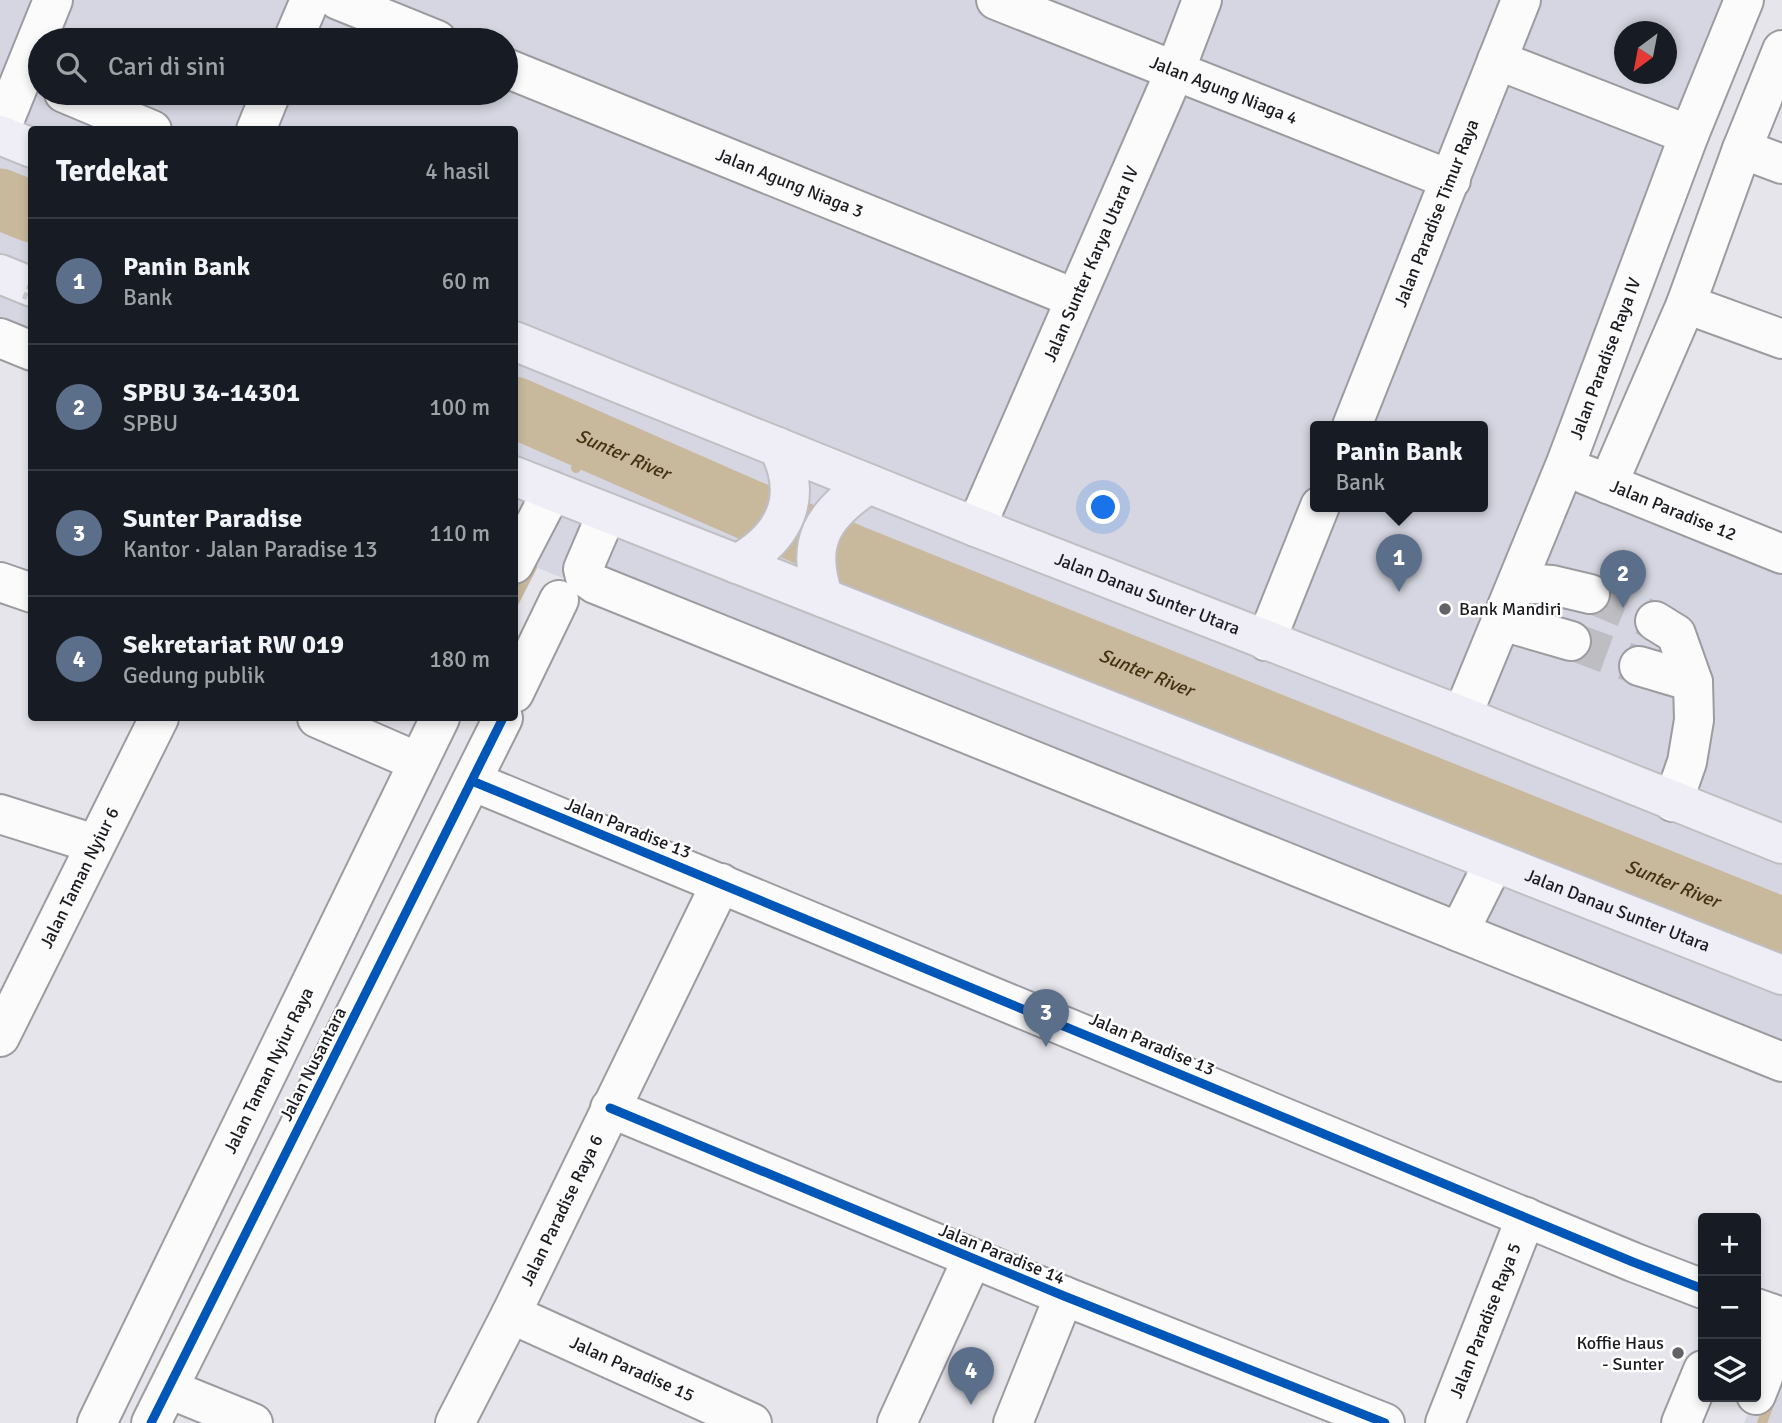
<!DOCTYPE html>
<html lang="id">
<head>
<meta charset="utf-8">
<style>
	:root { --surface:#171b24; --page:#20242c; --text:#f1f3f6; --muted:#9ea1a6; --line:#363941; --accent:#db2777 }
	body { margin:0; font-family:Signika,sans-serif; background:var(--page); color:var(--text) }
	.controls { position:absolute; right:21px; bottom:21px; display:grid; overflow:hidden; border-radius:7px; box-shadow:0 4px 10px #0003 }
	.controls button { width:63px; height:63px; display:grid; place-items:center; padding:0; border:0; border-bottom:2px solid var(--line); background:var(--surface); color:var(--text); font:35px sans-serif }
	.compass { position:absolute; left:1614px; top:21px; width:63px; height:63px; border-radius:50%; background:var(--surface); box-shadow:0 4px 10px #0003; rotate:212deg }
	.you { position:absolute; left:1104px; top:508px; width:24px; height:24px; margin:-18px; border:5px solid #fff; border-radius:50%; background:#1a73e8; box-shadow:0 0 0 10px #1a73e833 }
	.badge { display:grid; place-items:center; width:46px; height:46px; border-radius:50%; background:var(--accent); color:#fff; font-size:23px; font-weight:700 }
	.pin { position:absolute; translate:-50% -58px; filter:drop-shadow(0 2px 4px #0008) }
	.pin::after { content:''; position:absolute; top:37px; width:24px; height:21px; background:inherit; clip-path:polygon(0 0,100% 0,50% 100%) }
	.popup { position:absolute; left:1310px; top:421px; width:178px; height:91px; box-sizing:border-box; display:grid; place-content:center; border-radius:7px; background:var(--surface); filter:drop-shadow(0 2px 5px #0005); font-size:23px; white-space:nowrap; color:var(--muted) }
	.popup b { font-size:26px; color:var(--text) }
	.popup::after { content:''; position:absolute; left:50%; top:100%; margin-left:-14px; border:14px solid transparent; border-top-color:var(--surface) }
	.list { margin:0; padding:0; list-style:none }
	h2 { display:flex; justify-content:space-between; align-items:center; height:91px; margin:0; padding:0 28px; font-size:30px }
	h2 small { font-size:23px; font-weight:400; color:var(--muted) }
	.list li { display:grid; grid-template-columns:46px 1fr auto; gap:21px; align-items:center; box-sizing:border-box; height:126px; padding:0 28px; border-top:2px solid var(--line) }
	.list b { display:block; font-size:26px; white-space:nowrap }
	.list p { margin:0; font-size:23px; white-space:nowrap; color:var(--muted) }
	.list em { font-size:23px; font-style:normal; color:var(--muted) }
	.icon { flex:none; width:38px; height:38px; fill:none; stroke:currentColor; stroke-width:2; stroke-linecap:round; stroke-linejoin:round }
	.map { position:relative; flex:none; width:1782px; height:1423px; overflow:hidden }
	.search { position:absolute; background:var(--surface); box-shadow:0 4px 10px #0003; left:28px; top:28px; width:490px; height:77px; display:flex; align-items:center; gap:18px; box-sizing:border-box; padding:0 24px; border-radius:38px; color:var(--muted); font-size:26px }
	.panel { position:absolute; background:var(--surface); box-shadow:0 4px 10px #0003; left:28px; top:126px; width:490px; height:595px; border-radius:7px }
	.map>svg:first-child { display:block }
	.built { fill:#d6d6e2; fill-rule:evenodd }
	.lines { fill:none; stroke-linecap:round; stroke-linejoin:round }
	.stream { stroke:#c8b99d; stroke-width:10 }
	.river { stroke:#c8b99d; stroke-width:61 }
	.minor-tunnel { stroke:#bdbdc2; stroke-width:38; stroke-dasharray:38 19; stroke-linecap:butt }
	.minor-casing { stroke:#9c9ca0; stroke-width:42 }
	.major-casing { stroke:#bfbfc3; stroke-width:42 }
	.minor { stroke:#fbfbfc; stroke-width:38 }
	.major { stroke:#efeef6; stroke-width:38 }
	.path-bridge { stroke:#ceced0; stroke-width:4.5; stroke-dasharray:7 3.5; stroke-linecap:butt }
	.cycleway-casing { stroke:#fff; stroke-width:13 }
	.cycleway { stroke:#0057b8; stroke-width:9 }
	.poi-dot { fill:#626267; stroke:#fff; stroke-width:2.5 }
	.labels { text-anchor:middle; dominant-baseline:central; stroke-width:5; stroke-linejoin:round; paint-order:stroke }
	.street-label { font-size:18px; fill:#1c1c20; stroke:#fff }
	.poi-label { font-size:18px; fill:#1c1c20; stroke:#fff; text-anchor:start }
	.water-label { font-size:19px; font-style:italic; fill:#433310; stroke:#fff }
</style>
</head>
<body>
<div class="map">
<svg width="1782" height="1423" viewBox="0 0 1782 1423">
	<rect width="100%" height="100%" fill="#e5e5eb"/>
	<!-- built -->
	<g class="built">
		<path d="M0,0H1741L1550,478L1782,570V1060L515,559L514,130H32L31,352L0,338ZM1624,32H1666V74H1624ZM40,40H506V93H40ZM1315,426H1483V506H1315Z"/>
		<path d="M1782,1329V1423H1744L1755,1397Z"/>
	</g>
	<g class="lines">
		<!-- stream -->
		<g class="stream">
			<path d="M576,468L587,439"/>
			<path d="M514,602L532,567"/>
			<path d="M1762,1423L1771,1399"/>
		</g>
		<!-- river -->
		<g class="river">
			<path d="M0,199L32,212"/>
			<path id="s1" d="M514,407L852,555L1782,928"/>
		</g>
		<!-- minor-tunnel -->
		<g class="minor-tunnel">
			<path d="M1590,594L1655,621"/>
			<path d="M1571,641L1639,666"/>
		</g>
		<defs>
			<g id="minor">
				<path d="M338,0L437,40"/>
				<path id="s2" d="M996,0L1451,180"/>
				<path d="M293,40L310,0"/>
				<path d="M1497,60L1689,135"/>
				<path id="s3" d="M506,68L1074,298"/>
				<path d="M64,93L152,130"/>
				<path d="M256,130L271,93"/>
				<path d="M0,131L53,0"/>
				<path d="M1742,149L1782,164"/>
				<path d="M1686,304L1782,339"/>
				<path d="M0,338L32,351"/>
				<path id="s4" d="M1352,426L1521,0"/>
				<path id="s5" d="M1586,475L1782,554"/>
				<path d="M1608,484L1686,304L1742,149L1782,50"/>
				<path d="M607,513L583,569L585,577L595,584L1782,1062"/>
				<path id="s6" d="M976,527L1175,71L1202,0"/>
				<path d="M514,564L552,491"/>
				<path d="M0,582L32,593"/>
				<path d="M1518,583L1552,585L1590,594"/>
				<path d="M1502,621L1571,641"/>
				<path d="M1655,621L1676,634L1693,682L1694,720L1687,762L1673,802"/>
				<path d="M1266,641L1320,506"/>
				<path d="M1639,666L1693,682"/>
				<path d="M514,693L559,600"/>
				<path id="s7" d="M1462,716L1566,463L1689,135L1744,0"/>
				<path d="M317,718L418,762"/>
				<path d="M472,781L1633,1262L1703,1289"/>
				<path d="M0,814L95,844"/>
				<path d="M1459,932L1494,862"/>
				<path id="s8" d="M0,1037L159,718"/>
				<path d="M610,1108L1064,1296L1385,1423"/>
				<path d="M1756,1308L1782,1317"/>
				<path id="s9" d="M511,1314L752,1423"/>
				<path d="M169,1389L253,1423"/>
				<path d="M1756,1395L1782,1329"/>
				<path id="s10" d="M97,1423L440,718"/>
				<path d="M151,1423L503,718"/>
				<path id="s11" d="M455,1423L511,1314L721,883"/>
				<path d="M897,1423L972,1259"/>
				<path d="M1013,1423L1064,1296"/>
				<path id="s12" d="M1445,1423L1526,1217"/>
				<path d="M1681,1423L1703,1370"/>
			</g>
			<g id="major">
				<path d="M0,135L32,148"/>
				<path d="M0,274L32,287"/>
				<path id="s13" d="M514,341L976,527L1462,716L1782,844"/>
				<path id="s14" d="M514,476L1782,975"/>
				<path d="M737,564C784,538 805,498 778,447"/>
				<path d="M824,598C804,543 823,514 869,484"/>
			</g>
		</defs>
		<!-- minor casing -->
		<use href="#minor" class="minor-casing"/>
		<!-- major casing -->
		<use href="#major" class="major-casing"/>
		<!-- minor -->
		<use href="#minor" class="minor"/>
		<!-- major -->
		<use href="#major" class="major"/>
		<!-- path-bridge -->
		<path class="path-bridge" d="M24,299L32,280"/>
		<defs>
			<g id="cycleway">
				<path d="M472,781L1633,1262L1703,1289"/>
				<path d="M610,1108L1064,1296L1385,1423"/>
				<path d="M151,1423L503,718"/>
			</g>
		</defs>
		<!-- cycleway casing -->
		<use href="#cycleway" class="cycleway-casing"/>
		<!-- cycleway -->
		<use href="#cycleway" class="cycleway"/>
	</g>
	<!-- markers -->
	<g class="poi-dot">
		<circle cx="1445" cy="609" r="7"/>
		<circle cx="1678" cy="1353" r="7"/>
	</g>
	<g class="labels">
		<!-- street labels -->
		<g class="street-label">
			<text stroke="none"><textPath href="#s2" startOffset="245">Jalan Agung Niaga 4</textPath></text>
			<text stroke="none"><textPath href="#s3" startOffset="306">Jalan Agung Niaga 3</textPath></text>
			<text stroke="none"><textPath href="#s4" startOffset="229">Jalan Paradise Timur Raya</textPath></text>
			<text stroke="none"><textPath href="#s6" startOffset="287">Jalan Sunter Karya Utara IV</textPath></text>
			<text stroke="none"><textPath href="#s7" startOffset="385">Jalan Paradise Raya IV</textPath></text>
			<text stroke="none"><textPath href="#s5" startOffset="94">Jalan Paradise 12</textPath></text>
			<text stroke="none"><textPath href="#s13" startOffset="682">Jalan Danau Sunter Utara</textPath></text>
			<text transform="translate(628 828) rotate(22)">Jalan Paradise 13</text>
			<text stroke="none"><textPath href="#s8" startOffset="178">Jalan Taman Nyiur 6</textPath></text>
			<text stroke="none"><textPath href="#s14" startOffset="1186">Jalan Danau Sunter Utara</textPath></text>
			<text transform="translate(1152 1044) rotate(23)">Jalan Paradise 13</text>
			<text transform="translate(313 1064) rotate(-63)">Jalan Nusantara</text>
			<text stroke="none"><textPath href="#s10" startOffset="392">Jalan Taman Nyiur Raya</textPath></text>
			<text stroke="none"><textPath href="#s11" startOffset="238">Jalan Paradise Raya 6</textPath></text>
			<text transform="translate(1002 1254) rotate(22)">Jalan Paradise 14</text>
			<text stroke="none"><textPath href="#s12" startOffset="110">Jalan Paradise Raya 5</textPath></text>
			<text stroke="none"><textPath href="#s9" startOffset="133">Jalan Paradise 15</textPath></text>
		</g>
		<!-- poi labels -->
		<g class="poi-label">
			<text x="1459" y="609">Bank Mandiri</text>
			<text x="1664" y="1343" text-anchor="end">Koffie Haus<tspan x="1664" dy="21">- Sunter</tspan></text>
		</g>
		<!-- water labels -->
		<g class="water-label">
			<text stroke="none"><textPath href="#s1" startOffset="119">Sunter River</textPath></text>
			<text stroke="none"><textPath href="#s1" startOffset="686">Sunter River</textPath></text>
			<text stroke="none"><textPath href="#s1" startOffset="1253">Sunter River</textPath></text>
		</g>
	</g>
</svg>
<div class="controls">
<button>+</button>
<button>−</button>
<button><svg class="icon" aria-label="layers" viewBox="0 0 24 24"><path d="M12 4l9 5-9 5-9-5zM3 14l9 5 9-5"/></svg></button>
</div>
<svg class="compass" viewBox="-18 -18 36 36"><path d="M0-13l5 13h-10z" fill="#e53935"/><path d="M0 13l5-13h-10z" fill="#9ea1a6"/></svg>
<div class="you"></div>
<div class="pin badge" style="left:1399px;top:592px;background:#5c6f8a">1</div>
<div class="popup"><b>Panin Bank</b>Bank</div>
<div class="pin badge" style="left:1623px;top:608px;background:#5c6f8a">2</div>
<div class="pin badge" style="left:1046px;top:1047px;background:#5c6f8a">3</div>
<div class="pin badge" style="left:971px;top:1405px;background:#5c6f8a">4</div>
<div class="search"><svg class="icon" aria-label="search" viewBox="0 0 24 24"><circle cx="10" cy="10" r="6"/><path d="M15 15l6 6"/></svg>Cari di sini</div>
<section class="panel">
<h2>Terdekat<small>4 hasil</small></h2>
<ul class="list">
<li><span class="badge" style="background:#5c6f8a">1</span><div><b>Panin Bank</b><p>Bank</p></div><em>60 m</em></li>
<li><span class="badge" style="background:#5c6f8a">2</span><div><b>SPBU 34-14301</b><p>SPBU</p></div><em>100 m</em></li>
<li><span class="badge" style="background:#5c6f8a">3</span><div><b>Sunter Paradise</b><p>Kantor · Jalan Paradise 13</p></div><em>110 m</em></li>
<li><span class="badge" style="background:#5c6f8a">4</span><div><b>Sekretariat RW 019</b><p>Gedung publik</p></div><em>180 m</em></li>
</ul>
</section>
</div>
</body>
</html>
